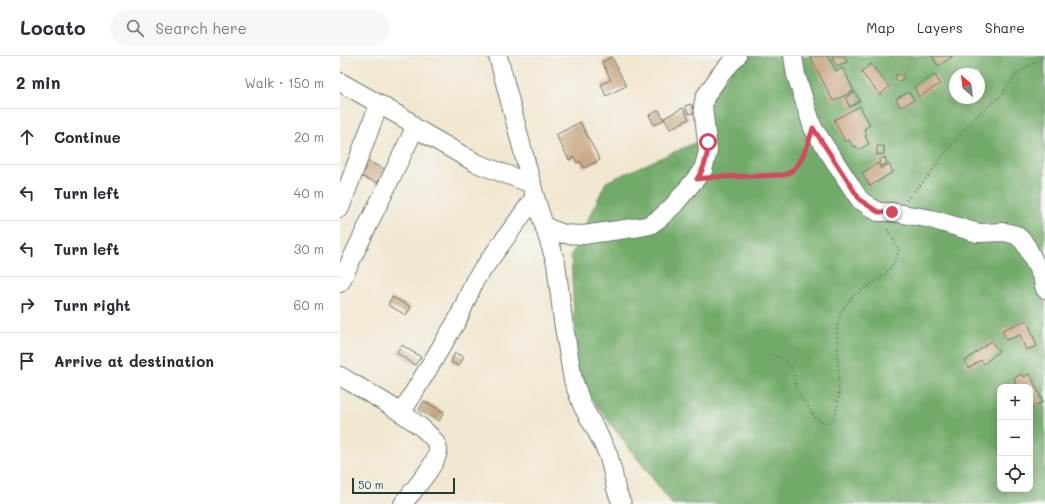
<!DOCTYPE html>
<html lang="en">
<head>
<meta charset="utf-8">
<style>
	:root { --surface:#fff; --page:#f7f7f7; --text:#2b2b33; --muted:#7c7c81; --line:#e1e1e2 }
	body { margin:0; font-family:Mali,sans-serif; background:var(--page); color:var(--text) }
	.controls { position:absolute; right:12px; bottom:12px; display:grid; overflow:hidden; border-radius:8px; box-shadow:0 2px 10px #0003 }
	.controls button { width:36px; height:36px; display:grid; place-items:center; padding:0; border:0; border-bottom:1px solid var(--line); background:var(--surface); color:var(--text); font:20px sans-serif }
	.compass { position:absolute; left:609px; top:12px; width:36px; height:36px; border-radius:50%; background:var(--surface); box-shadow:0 2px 10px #0003; rotate:332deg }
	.scale { position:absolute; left:12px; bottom:10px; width:103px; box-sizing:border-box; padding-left:4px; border:2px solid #1f3d34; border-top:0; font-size:11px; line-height:14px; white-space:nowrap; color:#1f3d34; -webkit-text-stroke:3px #f6f6f2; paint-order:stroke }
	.stop { position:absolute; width:12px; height:12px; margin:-9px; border:3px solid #d1495b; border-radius:50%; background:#fff }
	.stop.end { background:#d1495b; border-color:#fff; box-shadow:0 1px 4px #0008 }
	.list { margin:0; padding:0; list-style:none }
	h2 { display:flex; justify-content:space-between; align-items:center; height:52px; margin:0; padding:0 16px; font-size:17px }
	h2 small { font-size:13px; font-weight:400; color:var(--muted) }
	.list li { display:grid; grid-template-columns:26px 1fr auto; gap:12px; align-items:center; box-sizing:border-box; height:56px; padding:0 16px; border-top:1px solid var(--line) }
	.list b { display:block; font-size:15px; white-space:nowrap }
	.list em { font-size:13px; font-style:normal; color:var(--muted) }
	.icon { flex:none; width:22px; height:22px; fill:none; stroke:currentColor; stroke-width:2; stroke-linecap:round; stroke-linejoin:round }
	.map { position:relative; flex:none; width:705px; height:448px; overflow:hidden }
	header { display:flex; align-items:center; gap:24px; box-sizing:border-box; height:56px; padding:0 20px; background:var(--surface); border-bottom:1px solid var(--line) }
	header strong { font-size:19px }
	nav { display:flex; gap:22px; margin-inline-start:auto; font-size:14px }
	.search { width:280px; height:36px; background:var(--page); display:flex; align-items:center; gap:10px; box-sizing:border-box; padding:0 14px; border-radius:22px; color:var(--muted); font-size:15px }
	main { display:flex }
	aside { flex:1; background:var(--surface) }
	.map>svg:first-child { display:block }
	.forest { fill:#72aa69; stroke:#48744e; fill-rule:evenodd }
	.building { fill:#caa785 }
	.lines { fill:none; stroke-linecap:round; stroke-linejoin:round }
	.minor-casing { stroke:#69786b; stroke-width:20 }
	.path { stroke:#69786b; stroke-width:2.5; stroke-dasharray:1 3; stroke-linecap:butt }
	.minor { stroke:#fff; stroke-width:18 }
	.route { stroke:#d1495b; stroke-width:5 }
</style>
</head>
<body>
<header>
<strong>Locato</strong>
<div class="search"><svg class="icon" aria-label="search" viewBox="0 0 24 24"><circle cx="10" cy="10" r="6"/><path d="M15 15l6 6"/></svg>Search here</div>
<nav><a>Map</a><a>Layers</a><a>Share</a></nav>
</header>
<main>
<aside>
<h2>2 min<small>Walk · 150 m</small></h2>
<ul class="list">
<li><svg class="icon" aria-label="ahead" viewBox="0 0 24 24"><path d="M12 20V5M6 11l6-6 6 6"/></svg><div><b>Continue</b></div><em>20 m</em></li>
<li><svg class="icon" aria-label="left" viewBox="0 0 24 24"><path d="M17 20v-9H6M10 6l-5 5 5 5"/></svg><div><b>Turn left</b></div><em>40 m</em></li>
<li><svg class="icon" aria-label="left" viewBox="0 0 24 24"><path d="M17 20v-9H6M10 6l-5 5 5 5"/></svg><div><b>Turn left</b></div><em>30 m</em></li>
<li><svg class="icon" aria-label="right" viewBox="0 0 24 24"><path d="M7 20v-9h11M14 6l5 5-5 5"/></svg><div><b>Turn right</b></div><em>60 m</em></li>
<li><svg class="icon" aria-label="arrive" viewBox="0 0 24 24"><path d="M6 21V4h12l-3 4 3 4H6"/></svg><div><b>Arrive at destination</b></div></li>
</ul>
</aside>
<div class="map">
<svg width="705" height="448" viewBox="0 0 705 448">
	<rect width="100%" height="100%" fill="#f6f6f2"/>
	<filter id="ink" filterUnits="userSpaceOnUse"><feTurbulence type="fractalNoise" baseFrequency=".025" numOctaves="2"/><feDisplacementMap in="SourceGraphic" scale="8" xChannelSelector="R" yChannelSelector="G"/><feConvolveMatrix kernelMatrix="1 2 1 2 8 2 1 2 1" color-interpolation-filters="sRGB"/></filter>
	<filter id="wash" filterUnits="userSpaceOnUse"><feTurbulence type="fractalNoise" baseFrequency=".012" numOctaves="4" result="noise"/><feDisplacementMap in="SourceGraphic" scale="16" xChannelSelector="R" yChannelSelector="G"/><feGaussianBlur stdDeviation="0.9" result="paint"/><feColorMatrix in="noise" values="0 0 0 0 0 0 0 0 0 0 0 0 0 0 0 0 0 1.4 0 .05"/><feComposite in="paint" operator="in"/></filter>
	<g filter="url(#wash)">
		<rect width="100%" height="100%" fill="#f2e7d0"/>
		<!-- forest -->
		<path class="forest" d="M403,0H705V448H332L237,324L231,199L266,126L368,81L371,40ZM615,18H639V42H615ZM660,331H690V433H660Z"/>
		<g id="blocks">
			<!-- building -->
			<g class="building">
				<path d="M470,0H488L496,15L503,12L514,35L493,45Z"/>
				<path d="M492,0H504L507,6L496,10Z"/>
				<path d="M592,0H613L598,10Z"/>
				<path d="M272,1L286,30L266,40L261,28L271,24L262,6Z"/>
				<path d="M531,8L549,31L540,39L521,16Z"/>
				<path d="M557,18L563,20L561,26L555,24Z"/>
				<path d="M595,19L600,28L579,41L574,31Z"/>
				<path d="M515,36L520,45L510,51L505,42Z"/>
				<path d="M569,36L574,44L560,51L556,43Z"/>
				<path d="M351,48L355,56L349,58L345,50Z"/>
				<path d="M520,50L530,69L524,73L527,79L525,80L529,88L518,94L516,90L513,91L509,84L505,86L494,64Z"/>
				<path d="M343,52L349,63L330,73L324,62Z"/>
				<path d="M319,54L324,64L314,69L309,59Z"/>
				<path d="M240,66L260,104L244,112L240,105L237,107L234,101L229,104L216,79Z"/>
				<path d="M537,90H544V98L537,99Z"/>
				<path d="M545,101L547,108L541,110L539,104Z"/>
				<path d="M24,104L47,114L41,128L17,119Z"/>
				<path d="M538,107L541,113L549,108L553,116L530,130L522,117Z"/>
				<path d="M52,241L71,251L66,259L48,249Z"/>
				<path d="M687,264L697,290L686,294L680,279L666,284L662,274Z"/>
				<path d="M651,285L659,295L644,308L641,304L629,312L624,306Z"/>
				<path d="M62,289L81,301L75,309L57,297Z"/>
				<path d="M115,297L124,301L119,310L111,306Z"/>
				<path d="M682,318L684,321L690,318L703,346L692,351L693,353L690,354V331H670L676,328L674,322Z"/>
				<path d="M84,345L104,356L99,365L79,354Z"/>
			</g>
		</g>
	</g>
	<g filter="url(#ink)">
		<use href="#blocks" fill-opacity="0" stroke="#69786b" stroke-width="1"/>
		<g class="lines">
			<defs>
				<g id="minor">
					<path d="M158,0L195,141L216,207L223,265L233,324L243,351L257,376L268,398L273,417L276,433L282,448"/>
					<path d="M453,0L456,19L473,72L520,144L538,156H552L591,163L638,177L665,176L676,179L683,185L687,191L702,221L705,233"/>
					<path d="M0,26L67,64L75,72L136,107L192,128"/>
					<path d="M0,152L39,48"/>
					<path d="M205,171L224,178L243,179L300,171L310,169L320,162L333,150L363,114L368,95L363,50L365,41L380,19L397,0"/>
					<path d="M0,227L75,72"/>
					<path d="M0,320C18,331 100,374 98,395C96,410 72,435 63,448"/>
					<path d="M62,356L118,263L135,224L195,141"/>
				</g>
			</defs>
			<!-- minor casing -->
			<use href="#minor" class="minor-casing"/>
			<!-- path -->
			<g class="path">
				<path d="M375,121C389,121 441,123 450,116C458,111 463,99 467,90"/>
				<path d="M566,144L587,122L608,92L638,59L662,39L672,24L679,16L690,9L705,1"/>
				<path d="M432,298L447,306L453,314L456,334L475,361L484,368C486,367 490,365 492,364C505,352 494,286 498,267C503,240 524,235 543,220C551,213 556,203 559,194L546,171"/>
			</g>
			<!-- minor -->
			<use href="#minor" class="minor"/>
		</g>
	</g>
	<g class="lines" filter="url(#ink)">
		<!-- route -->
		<path class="route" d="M368,86C368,100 365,112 357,123L375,121L444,119C462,113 468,88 473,72L520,144L538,156H552"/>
	</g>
</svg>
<div class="controls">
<button>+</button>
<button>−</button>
<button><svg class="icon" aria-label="locate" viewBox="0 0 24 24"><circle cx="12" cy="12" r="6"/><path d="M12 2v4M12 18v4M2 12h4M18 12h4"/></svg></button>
</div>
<svg class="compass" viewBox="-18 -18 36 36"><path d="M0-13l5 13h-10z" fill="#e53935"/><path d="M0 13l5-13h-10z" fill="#7c7c81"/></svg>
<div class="scale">50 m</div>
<div class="stop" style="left:368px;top:86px"></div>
<div class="stop end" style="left:552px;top:156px"></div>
</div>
</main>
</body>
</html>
